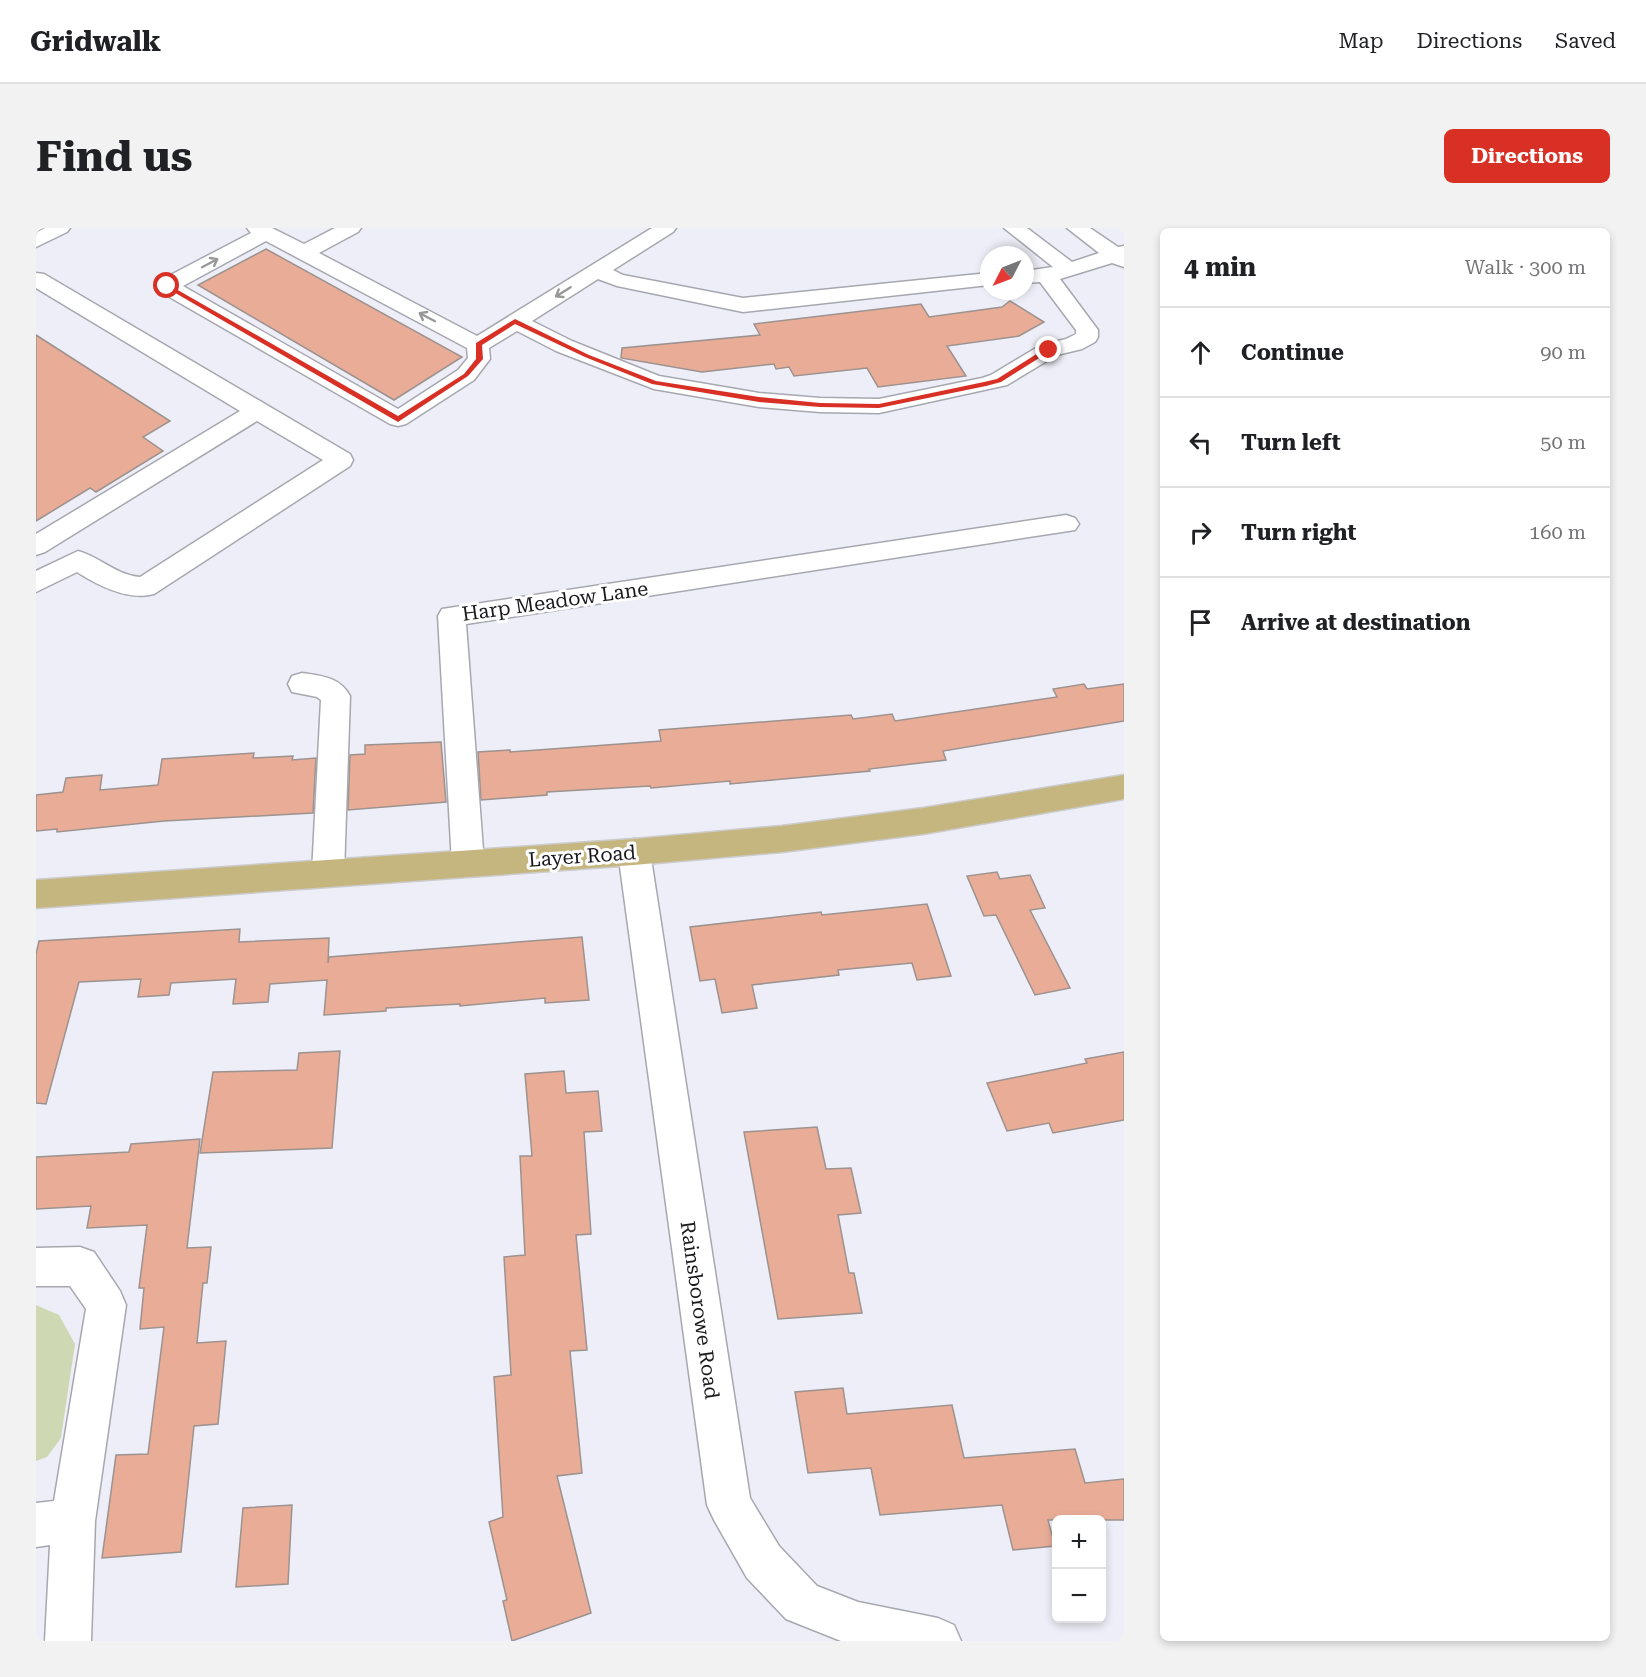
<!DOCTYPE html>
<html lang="en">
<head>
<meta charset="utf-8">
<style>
	:root { --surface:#fff; --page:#f2f2f2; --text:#202124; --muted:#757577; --line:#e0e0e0; --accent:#d93025 }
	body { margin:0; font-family:"Roboto Serif",serif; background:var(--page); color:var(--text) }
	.controls { position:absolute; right:18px; bottom:18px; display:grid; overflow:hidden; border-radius:9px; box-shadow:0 3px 9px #0003 }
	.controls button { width:54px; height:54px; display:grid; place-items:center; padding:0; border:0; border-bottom:2px solid var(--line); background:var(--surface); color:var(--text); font:30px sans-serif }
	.compass { position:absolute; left:944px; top:18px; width:54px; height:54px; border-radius:50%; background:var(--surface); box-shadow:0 3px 9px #0003; rotate:228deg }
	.stop { position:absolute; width:18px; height:18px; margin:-14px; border:4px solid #d93025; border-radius:50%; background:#fff }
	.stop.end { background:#d93025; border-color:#fff; box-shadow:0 2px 6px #0008 }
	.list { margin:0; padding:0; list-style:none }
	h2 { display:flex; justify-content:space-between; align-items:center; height:78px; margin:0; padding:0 24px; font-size:26px }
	h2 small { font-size:20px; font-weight:400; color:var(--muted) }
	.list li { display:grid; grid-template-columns:39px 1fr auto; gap:18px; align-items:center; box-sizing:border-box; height:90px; padding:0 24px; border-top:2px solid var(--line) }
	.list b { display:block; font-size:22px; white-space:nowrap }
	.list em { font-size:20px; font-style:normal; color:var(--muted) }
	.icon { flex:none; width:33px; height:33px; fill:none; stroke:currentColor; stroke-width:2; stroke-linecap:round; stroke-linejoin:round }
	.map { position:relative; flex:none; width:1088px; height:1413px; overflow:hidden; border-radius:9px }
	header { display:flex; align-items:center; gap:36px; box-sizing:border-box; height:84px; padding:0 30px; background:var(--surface); border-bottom:2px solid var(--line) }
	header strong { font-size:28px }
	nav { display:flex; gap:33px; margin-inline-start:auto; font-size:21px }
	.intro { display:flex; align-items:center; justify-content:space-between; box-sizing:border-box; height:144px; padding:0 36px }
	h1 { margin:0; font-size:42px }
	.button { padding:15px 27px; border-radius:9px; background:var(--accent); color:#fff; font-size:21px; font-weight:700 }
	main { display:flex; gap:36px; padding:0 36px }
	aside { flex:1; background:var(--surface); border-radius:9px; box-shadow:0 3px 9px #0003 }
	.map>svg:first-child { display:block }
	.green { fill:#ced9b3 }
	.building { fill:#e9ad97; stroke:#9c928f; stroke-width:1.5 }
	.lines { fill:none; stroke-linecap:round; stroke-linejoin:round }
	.minor-casing { stroke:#a7a7b0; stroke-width:3 }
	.major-casing { stroke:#cccccd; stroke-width:3 }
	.minor { fill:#fff; fill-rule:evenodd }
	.major { fill:#c5b680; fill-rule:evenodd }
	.oneway { stroke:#989899 }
	.route { fill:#d93025 }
	.labels { text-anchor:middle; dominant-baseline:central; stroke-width:6; stroke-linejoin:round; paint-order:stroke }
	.street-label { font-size:20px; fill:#19191c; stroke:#fff }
</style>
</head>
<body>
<header>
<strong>Gridwalk</strong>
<nav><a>Map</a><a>Directions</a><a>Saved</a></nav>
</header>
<div class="intro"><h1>Find us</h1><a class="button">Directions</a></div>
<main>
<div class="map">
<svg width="1088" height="1413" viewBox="0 0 1088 1413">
	<rect width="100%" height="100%" fill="#eeeef8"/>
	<!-- green -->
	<path class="green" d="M0,1077L23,1087L39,1116L25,1210L11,1229L0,1233Z"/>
	<!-- building -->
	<g class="building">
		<path d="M230,21L426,129L358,172L162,57Z"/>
		<path d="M974,73L1008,94L983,108L911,118L930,148L842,159L831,140L758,148L753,139L740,141L738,136L666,144L585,130L586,120L724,107L718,96L885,76L893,89L966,79Z"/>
		<path d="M0,107L134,193L107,209L127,223L60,264L54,260L0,293Z"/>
		<path d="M1048,456L1051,461L1088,456V493L907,523L910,532L833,541L834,543L694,556V553L615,560L614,558L511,564V567L445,572L442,524L474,522V524L625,513L623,502L815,487L817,491L856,486L859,493L1021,469L1017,461Z"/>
		<path d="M405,514L410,574L312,582L314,527L329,526V517Z"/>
		<path d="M218,525L217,530L257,528L256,532L280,530L277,585L128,593L21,604V601L0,603V567L27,564L30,550L66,547L64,562L122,557L126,531Z"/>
		<path d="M961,644L964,651L994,647L1009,680L994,682L1034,760L999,767L960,687L948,688L931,648Z"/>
		<path d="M891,676L915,748L881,752L876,735L802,742L803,747L716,757L721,780L686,785L679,751L664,753L654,699L785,684L786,687Z"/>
		<path d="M204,701L203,714L293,710L292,735L293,729L546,709L553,772L509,775V770L424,778V776L350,780V783L288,787L291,752L234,756L232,774L197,776L200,751L135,755L133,767L102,769L105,751L43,754L10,876L0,875V726L3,713Z"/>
		<path d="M304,823L296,920L164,925L177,844L261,842L263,825Z"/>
		<path d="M1088,824V892L1017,905L1013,895L971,903L951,855L1051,835L1049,831Z"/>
		<path d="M528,843L530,865L562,863L566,903L548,904L555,1006L540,1007L551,1122L534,1123L546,1245L521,1248L555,1385L476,1413L467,1373L471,1372L453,1294L467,1289L458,1149L475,1147L468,1029L489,1027L484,928H496L489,846Z"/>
		<path d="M781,899L790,941L815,940L825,985L802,987L813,1045H818L826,1085L742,1091L708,904Z"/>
		<path d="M164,911L151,1020L175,1019L171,1055H167L161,1115L190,1113L182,1196L158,1198L145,1324L66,1330L80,1227L112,1226L128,1099L104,1101L108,1060H103L111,997L51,1000L55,978L0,981V929L93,924L95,916Z"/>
		<path d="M807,1160L811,1186L916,1177L928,1230L1039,1221L1049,1255L1088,1251V1292H1012L1019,1318L977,1322L966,1277L844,1287L835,1240L772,1245L759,1164Z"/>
		<path d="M256,1277L252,1356L200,1359L207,1280Z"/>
	</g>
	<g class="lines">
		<defs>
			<g id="minor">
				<path d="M9,0H34L31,4L0,19V5Z"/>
				<path d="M211,0H236L268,16L299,0H325L322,4L283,25L441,108L616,0H640L637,4L577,42L587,47L707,70L953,45V57L707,84L581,58L562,51L496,93L536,113L623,148L723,165L784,170L843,171L946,150L955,147L1005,117L1030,111L1040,106V102L1004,54L989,55V43L1017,39L968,0H991L1036,34L1063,25L1031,0H1054L1082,19L1088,18V39L1076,35L1024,51L1062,102V109L1059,114L1046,121L1021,127L971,157L843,185L784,184L723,179L618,161L520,123L481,103L453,120L454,131L438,152L370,196L362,198L354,196L123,63L120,58L123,53L215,5ZM230,13L431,120L432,130L422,142L362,181L147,58Z"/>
				<path d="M0,45L8,46L314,226L317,232L314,238L118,366C92,373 63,358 41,344L0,364V343L42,323C64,329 80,347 104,349L287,232L221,193L9,324L0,327V306L204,183L0,60Z"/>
				<path d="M1030,287L1039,290L1043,296L1039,302L430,396L448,635L443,644L432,648L421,644L416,635L402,388L406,381Z"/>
				<path d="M266,445C286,448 304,449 314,468L308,645L303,654L292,658L281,654L276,645L285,472L281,469L256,464L252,456L256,448Z"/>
				<path d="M598,611L609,615L614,624L714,1270L743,1318L781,1358L822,1374L902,1390L918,1397L925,1413H805L750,1391L711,1350L678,1292L671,1277L582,624L587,615Z"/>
				<path d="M44,1019L58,1024L84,1063L90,1077L59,1293L55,1413H9L14,1317L0,1319V1275L18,1273L50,1081L34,1058H0V1020Z"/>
			</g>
			<path id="major" d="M1088,547V571L887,606L746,624L598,637L0,680V652L598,611L746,598L887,580Z"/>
		</defs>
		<!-- minor casing -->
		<use href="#minor" class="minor-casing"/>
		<!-- major casing -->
		<use href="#major" class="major-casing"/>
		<!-- minor -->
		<use href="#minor" class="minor"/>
		<!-- major -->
		<use href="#major" class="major"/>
	</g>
	<!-- one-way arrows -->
	<defs><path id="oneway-shaft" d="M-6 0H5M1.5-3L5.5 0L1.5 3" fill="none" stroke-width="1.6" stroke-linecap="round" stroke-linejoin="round" transform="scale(1.5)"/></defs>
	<g class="oneway">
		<use href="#oneway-shaft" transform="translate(174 35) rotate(-28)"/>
		<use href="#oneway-shaft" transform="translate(527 64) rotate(148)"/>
		<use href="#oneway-shaft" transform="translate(391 89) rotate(-152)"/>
	</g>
	<!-- route -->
	<path class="route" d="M129,57H133L362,188L428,146L440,131V115L479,91L553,127L620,153L723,169L784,175L843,176L948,154L961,151L1010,120L1016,122L965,154L950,158L843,180L784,179L723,174L616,156L549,129L479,96L446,117L447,131L432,148L362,194L129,59Z"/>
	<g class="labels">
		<!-- street labels -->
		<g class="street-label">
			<text transform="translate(519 373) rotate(-8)">Harp Meadow Lane</text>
			<text transform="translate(546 628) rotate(-4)">Layer Road</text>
			<text transform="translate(664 1082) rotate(82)">Rainsborowe Road</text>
		</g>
	</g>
</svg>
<div class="controls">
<button>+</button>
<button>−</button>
</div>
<svg class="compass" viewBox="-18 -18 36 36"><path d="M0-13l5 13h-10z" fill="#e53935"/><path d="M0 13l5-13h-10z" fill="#757577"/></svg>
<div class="stop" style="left:131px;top:58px"></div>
<div class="stop end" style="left:1013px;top:122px"></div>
</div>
<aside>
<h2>4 min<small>Walk · 300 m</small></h2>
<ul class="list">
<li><svg class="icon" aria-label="ahead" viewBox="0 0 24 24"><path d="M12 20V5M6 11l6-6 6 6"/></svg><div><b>Continue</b></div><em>90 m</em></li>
<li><svg class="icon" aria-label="left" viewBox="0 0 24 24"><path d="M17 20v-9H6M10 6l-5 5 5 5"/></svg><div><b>Turn left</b></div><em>50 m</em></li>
<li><svg class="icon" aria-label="right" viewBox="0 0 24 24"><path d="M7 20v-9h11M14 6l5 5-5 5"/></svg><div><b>Turn right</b></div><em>160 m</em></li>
<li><svg class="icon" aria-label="arrive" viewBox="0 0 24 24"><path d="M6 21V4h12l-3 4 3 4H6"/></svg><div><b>Arrive at destination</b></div></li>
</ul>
</aside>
</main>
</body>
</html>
